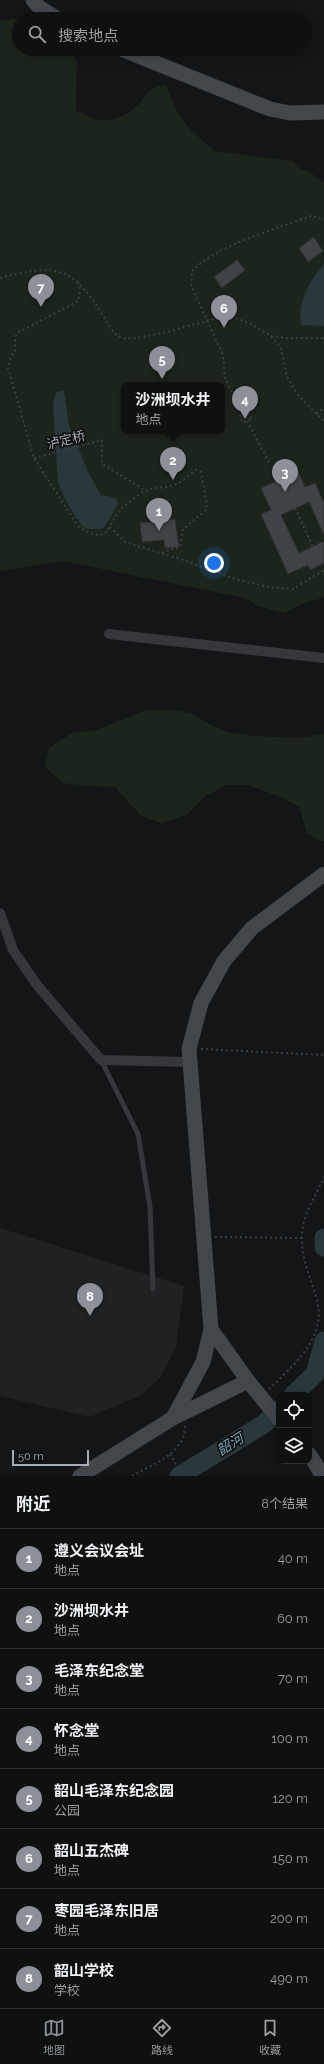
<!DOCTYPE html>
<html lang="zh">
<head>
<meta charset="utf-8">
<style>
	:root { --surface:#0f1010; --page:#1d1e1e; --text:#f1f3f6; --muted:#9b9d9f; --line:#2f3030; --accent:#8c9099 }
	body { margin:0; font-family:Raleway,"Noto Sans SC",sans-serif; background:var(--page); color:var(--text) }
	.controls { position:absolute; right:12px; bottom:12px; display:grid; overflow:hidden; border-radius:8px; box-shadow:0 2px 10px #0003 }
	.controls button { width:36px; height:36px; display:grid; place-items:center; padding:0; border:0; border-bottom:1px solid var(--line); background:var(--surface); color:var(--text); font:20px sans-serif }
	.scale { position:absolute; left:12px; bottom:10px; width:77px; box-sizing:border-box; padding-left:4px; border:2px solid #a5aeb8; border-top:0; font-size:11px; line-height:14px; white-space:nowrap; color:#a5aeb8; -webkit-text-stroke:3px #0f1011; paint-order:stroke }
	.you { position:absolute; left:214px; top:563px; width:14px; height:14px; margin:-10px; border:3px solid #fff; border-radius:50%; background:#1a73e8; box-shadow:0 0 0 6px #1a73e833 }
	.badge { display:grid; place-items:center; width:26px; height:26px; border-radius:50%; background:var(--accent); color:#fff; font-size:13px; font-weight:700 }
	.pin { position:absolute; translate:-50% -33px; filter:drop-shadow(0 1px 2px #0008) }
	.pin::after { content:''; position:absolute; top:21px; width:14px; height:12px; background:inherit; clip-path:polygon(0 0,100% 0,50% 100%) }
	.popup { position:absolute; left:121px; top:382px; width:104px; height:52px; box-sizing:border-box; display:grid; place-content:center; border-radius:8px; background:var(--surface); filter:drop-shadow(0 1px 3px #0005); font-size:13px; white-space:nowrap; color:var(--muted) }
	.popup b { font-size:15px; color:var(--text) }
	.popup::after { content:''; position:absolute; left:50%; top:100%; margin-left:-8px; border:8px solid transparent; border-top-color:var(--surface) }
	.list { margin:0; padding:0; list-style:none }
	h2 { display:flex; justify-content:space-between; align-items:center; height:52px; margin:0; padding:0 16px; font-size:17px }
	h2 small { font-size:13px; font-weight:400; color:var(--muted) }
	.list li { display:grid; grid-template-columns:26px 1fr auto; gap:12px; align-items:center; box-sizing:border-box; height:60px; padding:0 16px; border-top:1px solid var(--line) }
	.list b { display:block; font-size:15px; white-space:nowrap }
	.list p { margin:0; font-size:13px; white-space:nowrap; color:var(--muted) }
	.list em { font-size:13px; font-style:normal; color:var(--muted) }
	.icon { flex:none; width:22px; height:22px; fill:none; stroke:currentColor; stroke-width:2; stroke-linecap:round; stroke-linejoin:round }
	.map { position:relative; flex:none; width:324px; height:1476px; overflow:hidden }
	.search { position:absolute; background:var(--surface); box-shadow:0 2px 10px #0003; left:12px; right:12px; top:12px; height:44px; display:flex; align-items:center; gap:10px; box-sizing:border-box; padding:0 14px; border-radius:22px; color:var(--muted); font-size:15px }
	.sheet { height:532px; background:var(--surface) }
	nav { display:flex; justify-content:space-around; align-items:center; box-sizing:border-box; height:56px; border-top:1px solid var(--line); background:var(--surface); font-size:11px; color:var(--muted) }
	nav a { display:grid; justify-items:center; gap:2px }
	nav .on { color:var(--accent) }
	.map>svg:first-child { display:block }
	.built { fill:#202123 }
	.green { fill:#1c251c; fill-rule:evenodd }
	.water { fill:#2a373b }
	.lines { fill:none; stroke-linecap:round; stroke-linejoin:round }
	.river { stroke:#2a373b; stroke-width:19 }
	.building { fill:#404346; stroke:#2e2f32 }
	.path { stroke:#3b3f43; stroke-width:2; stroke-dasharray:2 3; stroke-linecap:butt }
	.service { stroke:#35373c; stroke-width:5 }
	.minor { stroke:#35373c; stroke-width:10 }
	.secondary { stroke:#43474c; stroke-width:15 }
	.labels { text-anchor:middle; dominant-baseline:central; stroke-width:3.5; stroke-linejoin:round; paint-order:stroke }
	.street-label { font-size:13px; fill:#a5aeb8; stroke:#0f1011 }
	.water-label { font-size:14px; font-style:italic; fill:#7aa5b5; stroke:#0f1011 }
</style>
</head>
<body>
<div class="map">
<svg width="324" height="1476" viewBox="0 0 324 1476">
	<rect width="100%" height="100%" fill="#141516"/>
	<!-- built -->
	<path class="built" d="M0,1228L184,1286L176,1347L160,1378L141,1395L90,1417L0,1396Z"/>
	<!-- green -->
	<g class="green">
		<path d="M19,19V49H72L77,62L76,110C101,125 117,124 139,104C143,100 146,93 151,90C155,87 162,86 166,85L178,113L191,130L214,151L292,161L301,170H307L324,183V597L313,601L307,602L284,613L258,606L245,598L63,561L0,571V20ZM124,385H222V431H124Z"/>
		<path d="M147,710H171L191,713L209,724L227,732L252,736L299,738L324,734V841H319L307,833L299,807L281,797L248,785H226L204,797L187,815L161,823L141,816L115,787L88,786L63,783L45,767L49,748L74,732L94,731Z"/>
	</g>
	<!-- water -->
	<g class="water">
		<path d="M324,264V326L301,325C297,302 310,280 324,264Z"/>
		<path d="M59,391H64L69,425L88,472L101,495L116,498L118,504L105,526L101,529H88L82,526L75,516L65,499L58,483L53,404L56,393Z"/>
	</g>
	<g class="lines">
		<!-- river -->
		<g class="river">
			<path d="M324,1238V1247"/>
			<path d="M293,1395L315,1374L324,1341"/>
			<path d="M179,1476L264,1424L279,1409"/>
		</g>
	</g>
	<!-- building -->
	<g class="building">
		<path d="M314,237L323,251L308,262L299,248Z"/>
		<path d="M237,260L245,270L222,288L214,277Z"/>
		<path d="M298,471L305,487L315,483L324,503V535L309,502L281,515L299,553L324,541V563L310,570L308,565L288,574L261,514L271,510L261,488Z"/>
		<path d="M175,519L179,547L165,548L164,540L142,542L140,523Z"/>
	</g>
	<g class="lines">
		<!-- path -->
		<g class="path">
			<path d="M0,278C62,262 74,268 107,322C112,330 114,336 124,338C144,341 198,322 220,318L231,316L251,324L271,336L281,348L287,377L298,395L324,421"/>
			<path d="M78,282L80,290L78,301L19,332L15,337V352L11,356L8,368L34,458L78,526C88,533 94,536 105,534L120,509L141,493L149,489L167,487L179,483L196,470L201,472L207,504L206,510L183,529L180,547L160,553"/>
			<path d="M271,336L287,338H324"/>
			<path d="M248,412L252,419L243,423L240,416Z"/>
			<path d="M244,414L225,379L223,355L191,285L192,271C217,245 276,229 311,216L324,219"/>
			<path d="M317,414L324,407"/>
			<path d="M247,421L270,464"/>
			<path d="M34,458L102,440V461L104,465L146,491"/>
			<path d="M295,508L313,547"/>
			<path d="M110,527L125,542L183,560L235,579L269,587L293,589L324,570"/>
			<path d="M201,1049L324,1055"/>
			<path d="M215,1237L301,1238"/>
			<path d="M269,1389C292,1367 324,1340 318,1305C313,1282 301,1261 302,1236C302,1215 316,1196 324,1177"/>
			<path d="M170,1454L183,1476"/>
			<path d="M132,1476C152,1464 185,1454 185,1426"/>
		</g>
		<!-- service -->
		<path class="service" d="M101,1060L138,1134L150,1207L153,1289"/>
		<!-- minor -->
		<g class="minor">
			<path d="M109,634L324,658"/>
			<path d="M0,913L13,950L37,985L101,1060L191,1062"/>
		</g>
		<!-- secondary -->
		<g class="secondary">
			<path d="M33,0L39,7L58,19"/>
			<path d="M121,49L270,109L290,113L324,112"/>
			<path d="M173,1418L203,1362L211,1329"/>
			<path d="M279,1419L248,1381L211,1329L189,1049L201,1003L224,961L252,928L324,874"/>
			<path d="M309,1454L323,1476"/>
			<path d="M80,1476L173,1418L248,1381"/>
		</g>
	</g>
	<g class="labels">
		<!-- street labels -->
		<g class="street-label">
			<text transform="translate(66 440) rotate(-14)">泸定桥</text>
		</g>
		<!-- water labels -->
		<g class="water-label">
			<text transform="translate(230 1444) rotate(-32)">韶河</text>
		</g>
	</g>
</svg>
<div class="controls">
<button><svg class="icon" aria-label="locate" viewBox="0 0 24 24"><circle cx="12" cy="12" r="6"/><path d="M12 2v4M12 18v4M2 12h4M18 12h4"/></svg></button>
<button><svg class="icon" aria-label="layers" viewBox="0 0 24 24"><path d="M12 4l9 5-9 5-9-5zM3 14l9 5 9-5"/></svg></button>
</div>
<div class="scale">50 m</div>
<div class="you"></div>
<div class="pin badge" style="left:159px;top:531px">1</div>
<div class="pin badge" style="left:173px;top:480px">2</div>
<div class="popup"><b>沙洲坝水井</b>地点</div>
<div class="pin badge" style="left:285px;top:492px">3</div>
<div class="pin badge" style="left:245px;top:419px">4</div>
<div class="pin badge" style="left:162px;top:379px">5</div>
<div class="pin badge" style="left:224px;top:328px">6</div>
<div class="pin badge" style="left:41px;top:307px">7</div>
<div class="pin badge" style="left:90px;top:1316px">8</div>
<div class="search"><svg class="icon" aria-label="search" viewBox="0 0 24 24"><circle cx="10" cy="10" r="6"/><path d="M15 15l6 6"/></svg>搜索地点</div>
</div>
<section class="sheet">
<h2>附近<small>8个结果</small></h2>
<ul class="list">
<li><span class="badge">1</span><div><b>遵义会议会址</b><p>地点</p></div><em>40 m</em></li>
<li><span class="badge">2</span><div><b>沙洲坝水井</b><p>地点</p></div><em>60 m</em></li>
<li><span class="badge">3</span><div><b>毛泽东纪念堂</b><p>地点</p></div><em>70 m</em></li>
<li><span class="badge">4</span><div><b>怀念堂</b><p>地点</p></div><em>100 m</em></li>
<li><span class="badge">5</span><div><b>韶山毛泽东纪念园</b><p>公园</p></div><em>120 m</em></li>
<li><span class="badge">6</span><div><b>韶山五杰碑</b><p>地点</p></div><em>150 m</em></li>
<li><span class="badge">7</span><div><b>枣园毛泽东旧居</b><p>地点</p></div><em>200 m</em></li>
<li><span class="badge">8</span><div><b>韶山学校</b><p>学校</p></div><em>490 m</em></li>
</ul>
</section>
<nav>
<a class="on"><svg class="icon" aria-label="map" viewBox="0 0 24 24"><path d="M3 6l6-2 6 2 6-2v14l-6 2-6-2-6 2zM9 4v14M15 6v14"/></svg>地图</a>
<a><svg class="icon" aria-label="directions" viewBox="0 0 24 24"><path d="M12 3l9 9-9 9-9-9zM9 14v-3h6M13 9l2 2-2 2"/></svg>路线</a>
<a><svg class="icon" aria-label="saved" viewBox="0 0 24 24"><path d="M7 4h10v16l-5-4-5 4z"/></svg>收藏</a>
</nav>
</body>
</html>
